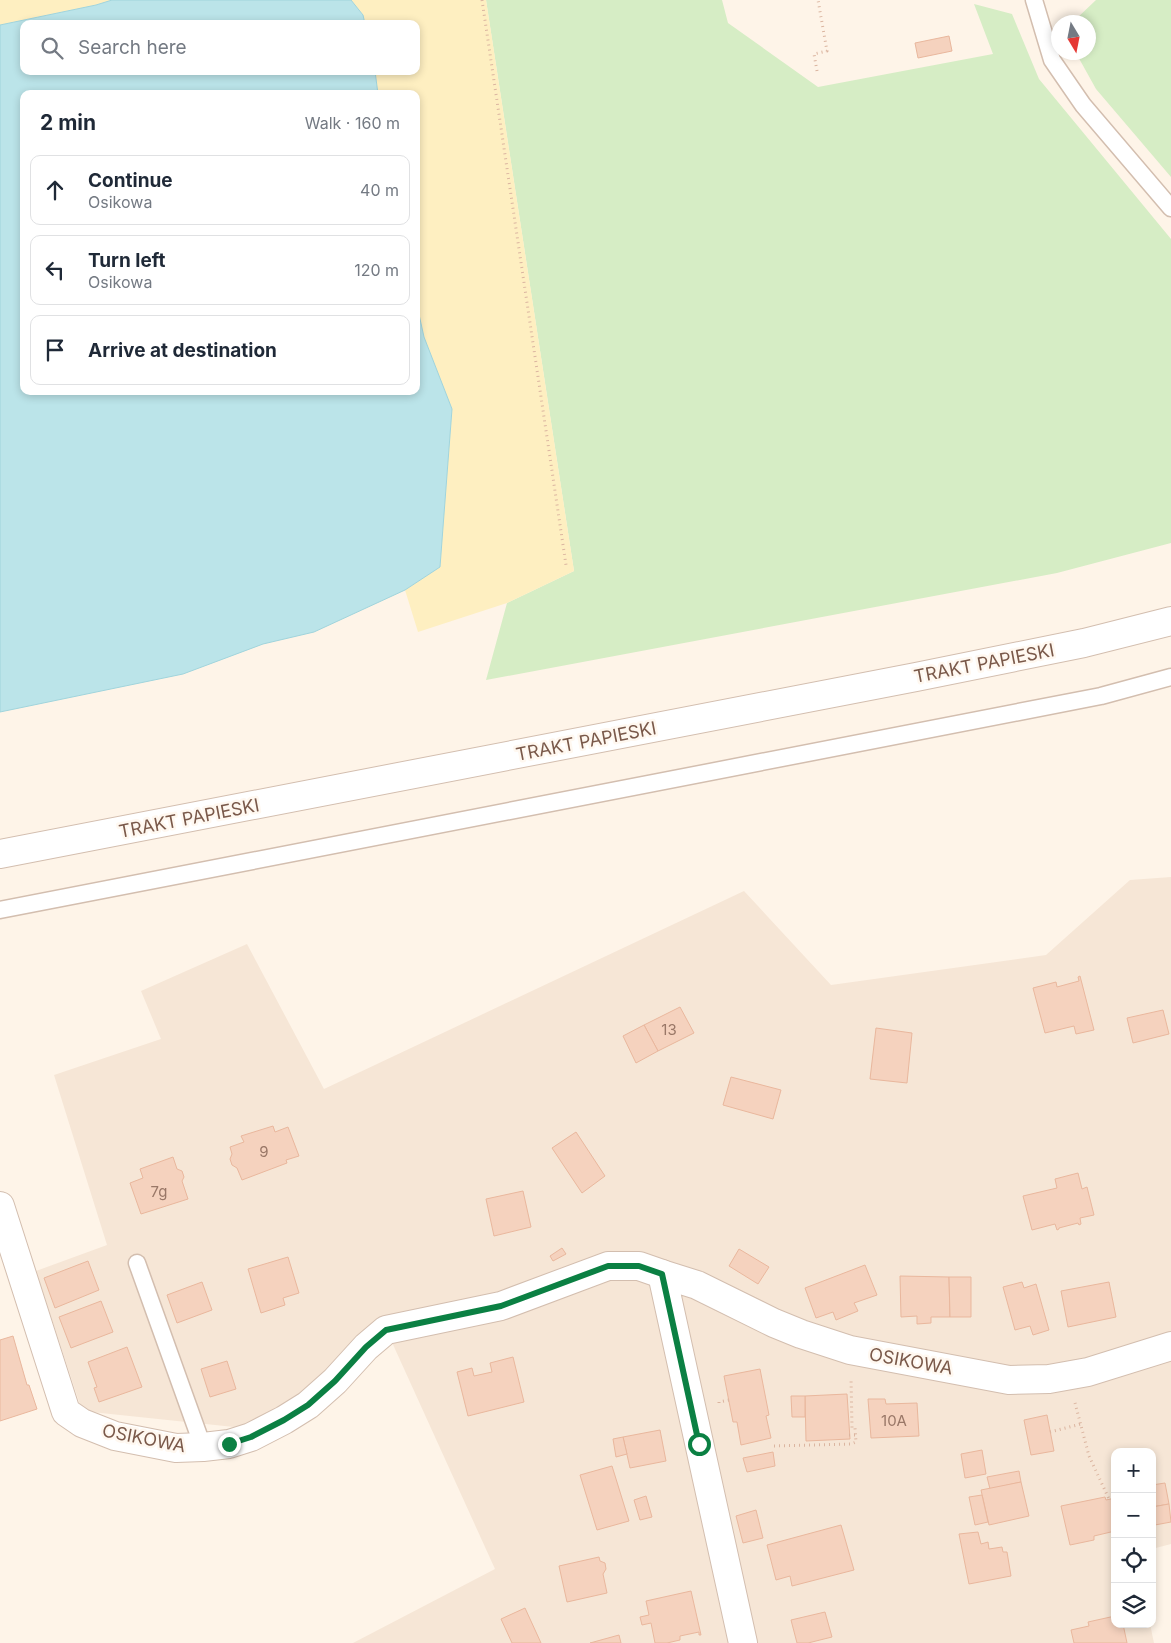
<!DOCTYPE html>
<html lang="en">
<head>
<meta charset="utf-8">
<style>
	:root { --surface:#fff; --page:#f2f2f3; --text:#1f2937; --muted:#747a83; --line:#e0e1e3 }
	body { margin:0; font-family:Inter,sans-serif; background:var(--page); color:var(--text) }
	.controls { position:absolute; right:15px; bottom:15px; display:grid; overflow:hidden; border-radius:10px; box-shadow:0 2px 8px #0003 }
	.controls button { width:45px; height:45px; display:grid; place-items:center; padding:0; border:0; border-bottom:1px solid var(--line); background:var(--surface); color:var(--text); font:25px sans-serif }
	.compass { position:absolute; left:1051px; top:15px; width:45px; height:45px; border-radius:50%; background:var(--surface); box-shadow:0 2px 8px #0003; rotate:170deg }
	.stop { position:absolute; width:15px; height:15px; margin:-11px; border:4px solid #0b8043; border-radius:50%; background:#fff }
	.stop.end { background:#0b8043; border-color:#fff; box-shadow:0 1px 5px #0008 }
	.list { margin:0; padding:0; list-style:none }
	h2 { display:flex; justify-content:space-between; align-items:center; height:65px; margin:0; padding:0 20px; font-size:21px }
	h2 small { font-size:16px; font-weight:400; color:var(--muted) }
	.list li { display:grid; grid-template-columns:32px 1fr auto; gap:15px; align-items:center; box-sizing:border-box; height:70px; margin:0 10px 10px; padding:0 10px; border:1px solid var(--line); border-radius:10px }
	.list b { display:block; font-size:19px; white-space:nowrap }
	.list p { margin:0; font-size:16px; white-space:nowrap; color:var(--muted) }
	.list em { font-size:16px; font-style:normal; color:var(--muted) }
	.icon { flex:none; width:28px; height:28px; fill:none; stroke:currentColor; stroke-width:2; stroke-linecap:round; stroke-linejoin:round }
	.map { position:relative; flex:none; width:1171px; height:1643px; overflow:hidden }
	.search { position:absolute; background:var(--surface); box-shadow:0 2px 8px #0003; left:20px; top:20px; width:400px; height:55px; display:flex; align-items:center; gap:12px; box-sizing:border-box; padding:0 18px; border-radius:10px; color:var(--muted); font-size:19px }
	.panel { position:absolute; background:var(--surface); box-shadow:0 2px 8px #0003; left:20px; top:90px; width:400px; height:305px; border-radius:10px }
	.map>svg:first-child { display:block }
	.residential { fill:#f6e6d6 }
	.green { fill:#d6edc5 }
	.sand { fill:#feefc1 }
	.water { fill:#bbe4e9; stroke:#a0d4dc }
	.building { fill:#f5d2be; stroke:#e9b79d }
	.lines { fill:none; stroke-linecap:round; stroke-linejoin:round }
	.service-casing { stroke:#d3beaf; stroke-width:19 }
	.minor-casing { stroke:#d3beaf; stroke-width:30 }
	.tertiary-casing { stroke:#d3beaf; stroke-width:30 }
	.path { stroke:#dbb5a0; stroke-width:3; stroke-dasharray:1 4; stroke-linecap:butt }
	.service { stroke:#fff; stroke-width:16 }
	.minor { stroke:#fff; stroke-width:28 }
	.tertiary { stroke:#fff; stroke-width:28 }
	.route { stroke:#0b8043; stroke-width:6 }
	.labels { text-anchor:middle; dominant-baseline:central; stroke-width:5; stroke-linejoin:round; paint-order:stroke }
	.number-label { font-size:15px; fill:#997767 }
	.street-label { font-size:18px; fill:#7a594a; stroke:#fff8f0 }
</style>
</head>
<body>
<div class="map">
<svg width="1171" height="1643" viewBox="0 0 1171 1643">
	<rect width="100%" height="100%" fill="#fef4e8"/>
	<!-- residential -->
	<path class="residential" d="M1171,877V1544L1152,1549V1452H1115V1624H1150L1154,1643H353L495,1569L390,1338L253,1429L82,1411L36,1271L107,1245L54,1075L161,1039L141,991L247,944L324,1089L744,891L831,985L1046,955L1130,880Z"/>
	<!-- green -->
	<g class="green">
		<path d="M486,0H722L728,23L818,87L993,54L974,4L1012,14L1039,79L1171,239V543L1057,573L486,680L507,603L574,571Z"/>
		<path d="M1096,0H1171V177L1096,89L1076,53L1088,52V22H1073Z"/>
	</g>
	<!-- sand -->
	<g class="sand">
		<path d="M0,0H112L96,5L0,25Z"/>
		<path d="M351,0H486L574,571L507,603L418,632L405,590L440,567L452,409L424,337L416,301V94H378L375,71H416V24H365L363,15Z"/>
	</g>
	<!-- water -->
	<path class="water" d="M112,0H351L363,15L365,24H24V71H375L378,94H24V391H416V301L424,337L452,409L440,567L405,590L314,632L263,644L183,674L0,712V25L96,5Z"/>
	<!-- building -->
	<g class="building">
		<path d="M949,36L952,51L918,58L915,43Z"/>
		<path d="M1080,976L1094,1030L1076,1034L1074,1026L1045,1033L1033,988L1056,982L1057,987L1079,981L1078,977Z"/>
		<path d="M680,1007L694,1033L658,1051L644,1025Z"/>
		<path d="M1163,1010L1169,1034L1133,1043L1127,1018Z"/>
		<path d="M644,1025L658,1051L636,1063L623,1036Z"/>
		<path d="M876,1028L912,1033L907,1083L870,1079Z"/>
		<path d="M731,1077L781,1090L773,1119L723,1105Z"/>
		<path d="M273,1126L275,1132L288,1127L299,1156L286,1160L287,1163L242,1180L237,1168L232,1165L230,1159L232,1154L230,1147L244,1142L241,1136Z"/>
		<path d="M576,1132L605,1176L582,1193L552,1148Z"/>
		<path d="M173,1157L177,1169L182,1171L184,1177L182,1181L188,1199L141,1214L130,1183L143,1178L140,1169Z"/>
		<path d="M1078,1173L1082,1189L1087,1187L1094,1215L1080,1218L1081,1224L1079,1225L1078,1223L1059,1228V1229L1057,1230L1055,1224L1032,1230L1023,1196L1057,1188L1055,1179Z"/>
		<path d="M523,1191L531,1227L494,1236L486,1199Z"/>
		<path d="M562,1248L566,1254L553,1261L550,1256Z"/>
		<path d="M739,1249L769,1267L758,1284L729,1266Z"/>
		<path d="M288,1257L299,1293L283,1298L285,1305L261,1313L248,1269Z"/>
		<path d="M88,1261L99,1290L55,1308L44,1278Z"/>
		<path d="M865,1265L877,1295L854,1303L858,1311L836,1320L833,1312L816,1318L805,1288Z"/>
		<path d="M900,1276L949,1277L950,1317H931V1323L917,1324V1316L901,1317Z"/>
		<path d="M949,1277H971V1317H950Z"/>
		<path d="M202,1282L212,1310L177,1323L167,1295Z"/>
		<path d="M1022,1282L1024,1288L1036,1284L1049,1330L1033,1335L1030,1326L1015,1330L1003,1287Z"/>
		<path d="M1109,1282L1116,1317L1068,1327L1061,1291Z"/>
		<path d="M101,1301L113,1332L71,1348L59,1317Z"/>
		<path d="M13,1336L27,1385H29L37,1409L0,1421V1340Z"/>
		<path d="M127,1347L142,1387L99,1402L94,1388L97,1387L88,1362Z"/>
		<path d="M513,1357L524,1402L468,1416L457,1372L472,1368L474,1376L492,1372L490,1363Z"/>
		<path d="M227,1361L236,1389L210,1397L201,1369Z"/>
		<path d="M760,1369L769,1415L766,1416L771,1438L741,1445L737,1422H733L724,1376Z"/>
		<path d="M847,1394L850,1439L806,1441L805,1396Z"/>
		<path d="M791,1396H805V1417H792Z"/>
		<path d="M868,1399H885L886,1404L917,1403L919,1436L871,1438Z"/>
		<path d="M1047,1415L1054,1451L1031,1455L1024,1420Z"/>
		<path d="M660,1430L666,1461L630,1468L623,1437Z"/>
		<path d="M623,1437L627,1454L616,1457L613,1439Z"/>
		<path d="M982,1450L986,1474L965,1478L961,1454Z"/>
		<path d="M773,1452L775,1466L747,1472L743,1458Z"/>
		<path d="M612,1466L629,1521L597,1530L580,1475Z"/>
		<path d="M1019,1471L1021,1482L990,1489L987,1477Z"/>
		<path d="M1021,1482L1029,1516L989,1525L981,1490Z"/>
		<path d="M1165,1483L1169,1504L1152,1507V1485Z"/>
		<path d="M982,1495L988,1522L975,1525L969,1497Z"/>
		<path d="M646,1496L652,1517L640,1520L634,1500Z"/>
		<path d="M1114,1496H1115V1531L1094,1536V1540L1070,1545L1061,1506L1105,1497L1106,1500L1115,1498Z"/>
		<path d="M1169,1504L1171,1522L1155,1525L1152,1507Z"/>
		<path d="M756,1510L763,1538L743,1543L736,1516Z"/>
		<path d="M841,1525L854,1570L792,1586L790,1576L776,1580L767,1545Z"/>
		<path d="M978,1532L981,1544L988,1542L989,1549L1002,1547L1003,1552H1007L1011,1576L969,1584L959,1534Z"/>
		<path d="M599,1557L600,1561L605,1563L606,1569L603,1574L607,1593L567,1602L559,1566Z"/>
		<path d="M691,1591L701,1635H699V1632L680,1636V1640L667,1643H655L651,1623L642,1625L640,1617L649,1615L646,1601Z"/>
		<path d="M525,1608L541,1643H512L501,1619Z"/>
		<path d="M825,1612L832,1637L808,1643H797L791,1620Z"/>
		<path d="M1115,1616V1624H1123L1127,1643H1074L1071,1630L1089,1626L1088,1622Z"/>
		<path d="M619,1635L621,1643H590Z"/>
	</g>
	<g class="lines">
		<defs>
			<g id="service">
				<path d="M1034,0L1052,60L1083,105L1171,208"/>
				<path d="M0,910L1101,696L1171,677"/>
				<path d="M137,1263L203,1447"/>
			</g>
			<g id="minor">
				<path d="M0,1206L66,1412L82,1423L115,1436L176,1448L203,1447L229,1444L251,1437L284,1420L308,1405L335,1381L366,1347L386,1330L501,1306L608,1266H639L662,1274"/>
				<path d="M743,1643L662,1274L697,1285L774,1323L801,1334L850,1350L1009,1380L1049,1379L1088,1372L1171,1346"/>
			</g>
			<path id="tertiary" d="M0,854L916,677L1084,643L1171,621"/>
		</defs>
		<!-- service casing -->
		<use href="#service" class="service-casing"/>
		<!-- minor casing -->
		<use href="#minor" class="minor-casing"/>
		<!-- tertiary casing -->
		<use href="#tertiary" class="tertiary-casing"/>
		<!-- path -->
		<g class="path">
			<path d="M482,0L566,565"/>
			<path d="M817,71L814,54L827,51L818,0"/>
			<path d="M719,1403V1402L729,1400"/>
			<path d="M1075,1403L1089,1456L1109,1499"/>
			<path d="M1050,1432L1081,1424"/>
			<path d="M849,1435H855"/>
			<path d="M774,1446L851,1444L856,1442L855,1428H852L851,1378"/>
		</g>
		<!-- service -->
		<use href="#service" class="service"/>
		<!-- minor -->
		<use href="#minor" class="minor"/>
		<!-- tertiary -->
		<use href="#tertiary" class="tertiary"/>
	</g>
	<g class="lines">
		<!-- route -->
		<path class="route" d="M229,1444L251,1437L284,1420L308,1405L335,1381L366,1347L386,1330L501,1306L608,1266H639L662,1274L699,1444"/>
	</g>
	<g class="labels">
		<!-- number labels -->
		<g class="number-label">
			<text x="669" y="1029">13</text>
			<text x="264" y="1151">9</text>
			<text x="159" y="1191">7g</text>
			<text x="894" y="1420">10A</text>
		</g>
		<!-- street labels -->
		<g class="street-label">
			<text transform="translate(984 663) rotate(-11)">TRAKT PAPIESKI</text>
			<text transform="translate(586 741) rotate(-11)">TRAKT PAPIESKI</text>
			<text transform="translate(189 818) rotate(-11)">TRAKT PAPIESKI</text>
			<text transform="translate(911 1361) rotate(10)">OSIKOWA</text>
			<text transform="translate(144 1438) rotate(11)">OSIKOWA</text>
		</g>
	</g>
</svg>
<div class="controls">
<button>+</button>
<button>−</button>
<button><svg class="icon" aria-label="locate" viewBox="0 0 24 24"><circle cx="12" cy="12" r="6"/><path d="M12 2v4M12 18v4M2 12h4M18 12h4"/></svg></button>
<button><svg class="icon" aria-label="layers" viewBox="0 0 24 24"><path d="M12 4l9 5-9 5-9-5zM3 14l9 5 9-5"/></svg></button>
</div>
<svg class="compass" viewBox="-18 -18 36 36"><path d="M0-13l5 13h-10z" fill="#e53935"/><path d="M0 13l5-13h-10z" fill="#747a83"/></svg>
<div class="stop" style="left:699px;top:1444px"></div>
<div class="stop end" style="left:229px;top:1444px"></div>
<div class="search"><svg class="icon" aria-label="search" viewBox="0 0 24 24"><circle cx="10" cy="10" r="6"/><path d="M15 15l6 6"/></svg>Search here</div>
<section class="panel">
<h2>2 min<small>Walk · 160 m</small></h2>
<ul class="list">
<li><svg class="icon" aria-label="ahead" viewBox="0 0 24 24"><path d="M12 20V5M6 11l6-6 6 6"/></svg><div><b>Continue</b><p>Osikowa</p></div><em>40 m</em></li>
<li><svg class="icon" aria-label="left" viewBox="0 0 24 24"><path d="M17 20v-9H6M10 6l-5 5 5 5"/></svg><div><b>Turn left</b><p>Osikowa</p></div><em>120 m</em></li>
<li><svg class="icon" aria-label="arrive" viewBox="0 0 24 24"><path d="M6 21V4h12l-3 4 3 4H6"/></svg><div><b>Arrive at destination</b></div></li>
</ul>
</section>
</div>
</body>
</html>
